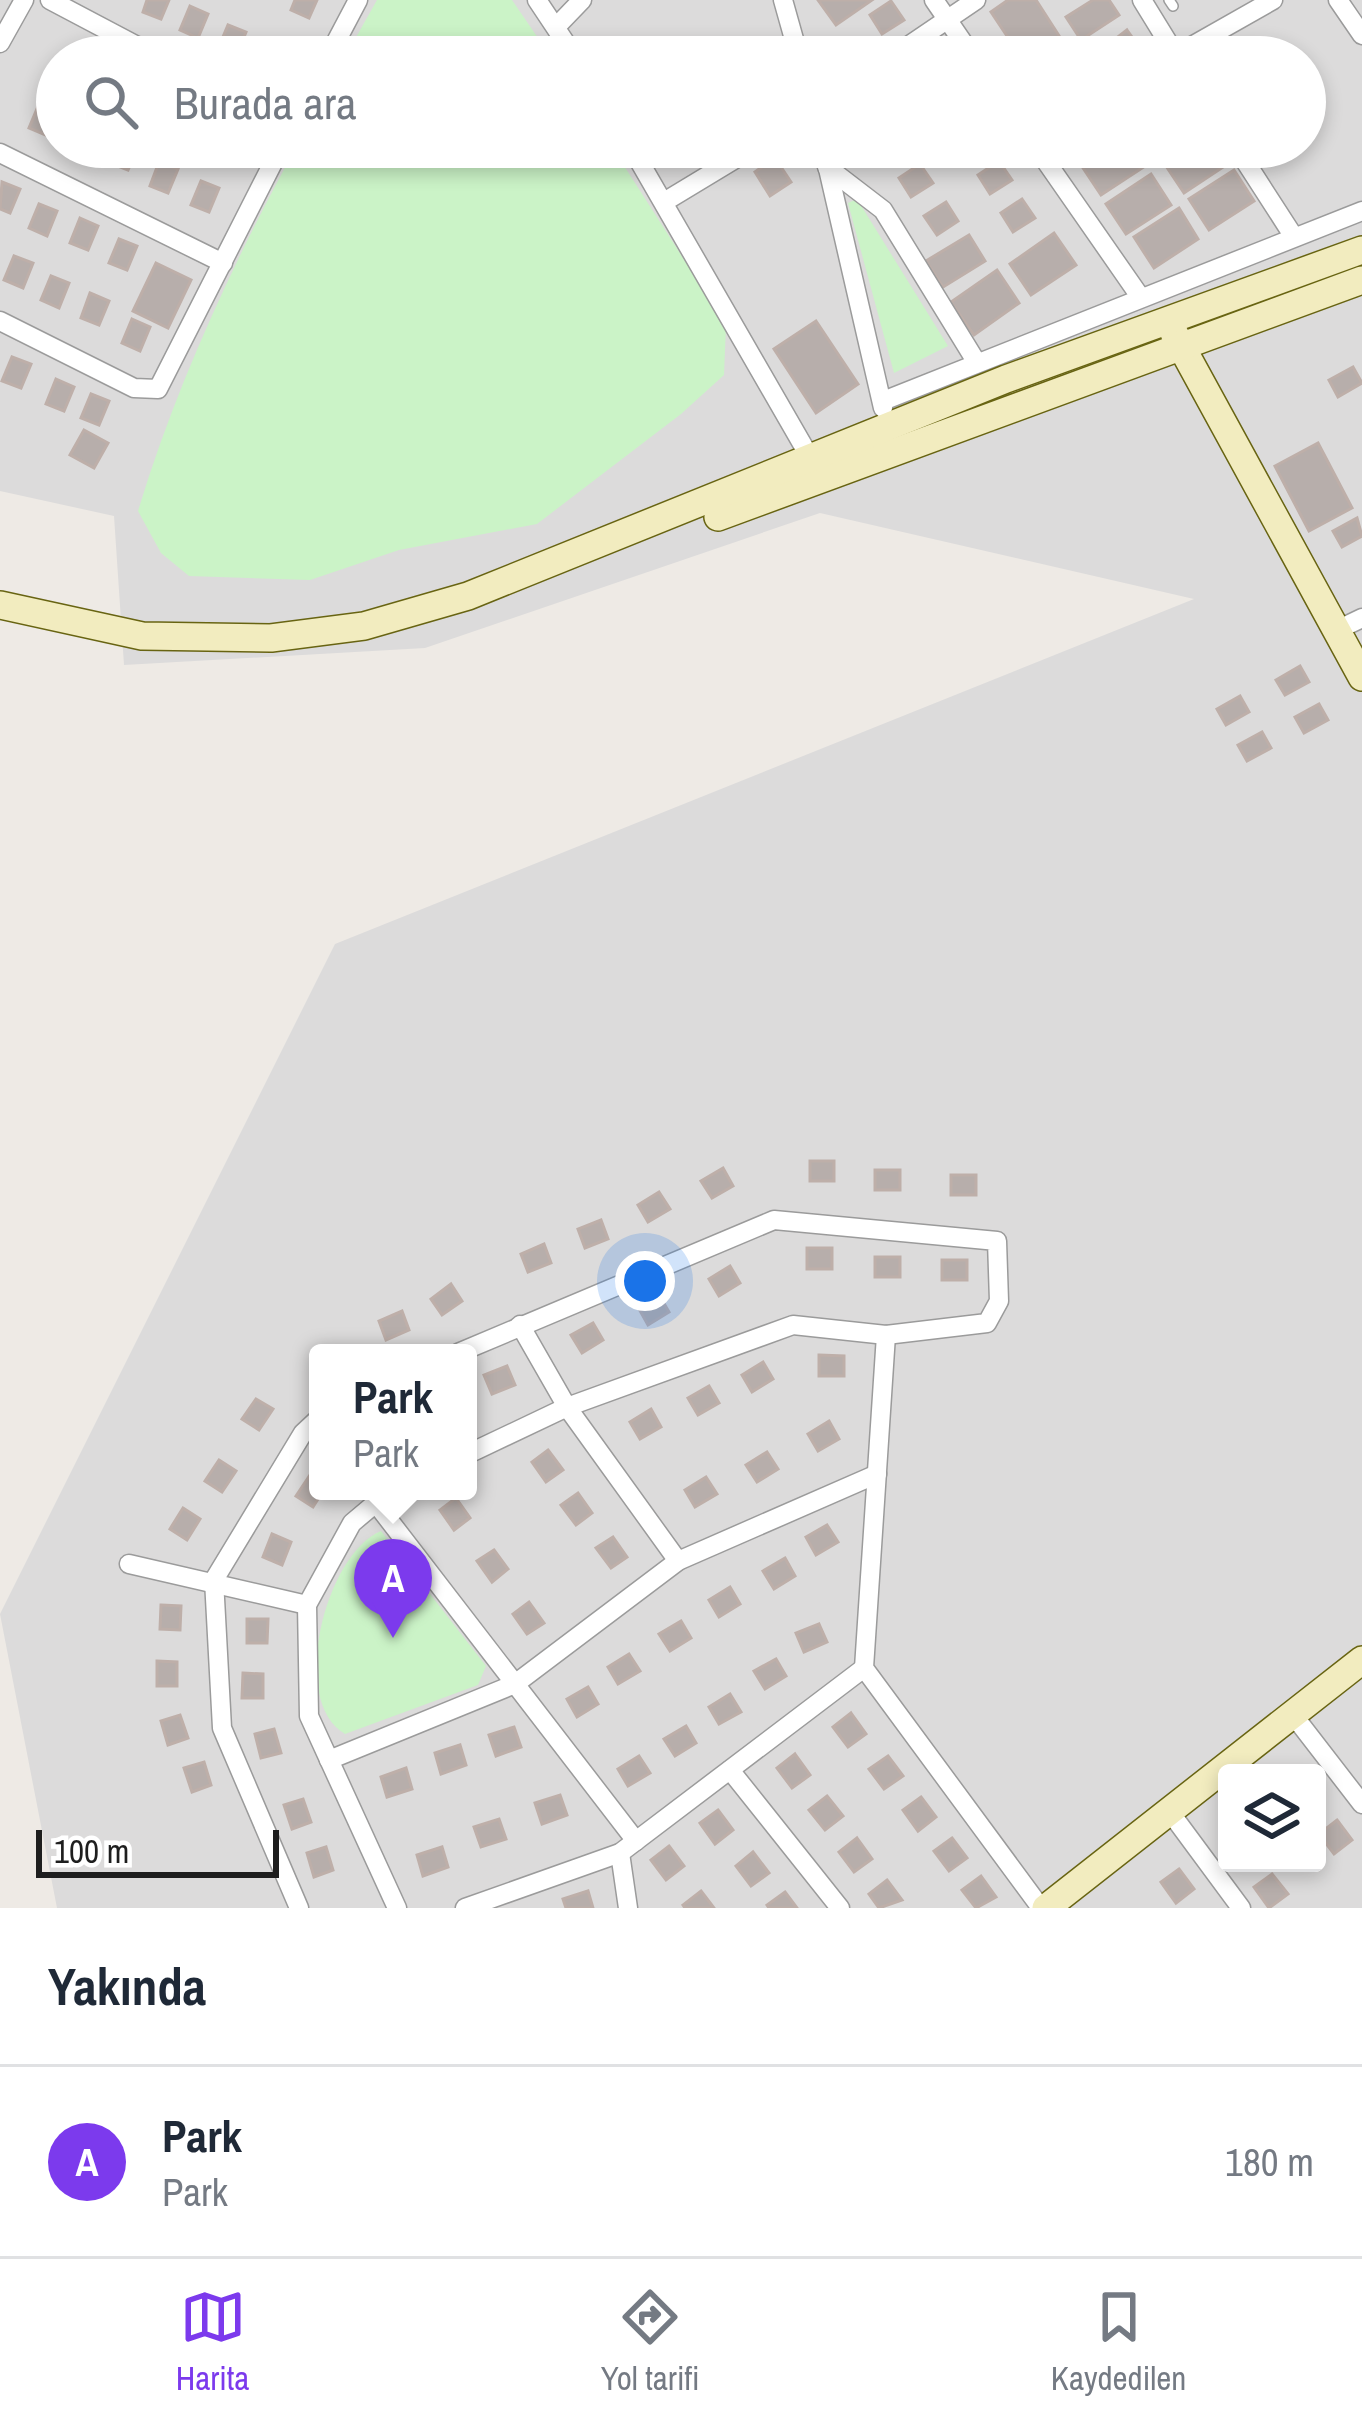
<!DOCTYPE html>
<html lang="tr">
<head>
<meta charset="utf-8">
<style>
	:root { --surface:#fff; --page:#f6f6f7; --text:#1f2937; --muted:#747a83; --line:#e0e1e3; --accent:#7c3aed }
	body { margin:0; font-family:"Archivo Narrow",sans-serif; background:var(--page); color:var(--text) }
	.controls { position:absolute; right:36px; bottom:36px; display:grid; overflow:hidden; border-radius:12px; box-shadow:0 6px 18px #0003 }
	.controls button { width:108px; height:108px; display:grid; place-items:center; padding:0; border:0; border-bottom:3px solid var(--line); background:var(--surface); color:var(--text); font:60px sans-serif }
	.scale { position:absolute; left:36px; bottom:30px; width:243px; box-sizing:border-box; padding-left:12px; border:6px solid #1e1e1e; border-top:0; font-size:33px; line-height:42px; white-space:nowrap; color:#1e1e1e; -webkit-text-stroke:9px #fff; paint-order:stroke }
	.you { position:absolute; left:645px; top:1281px; width:42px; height:42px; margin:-30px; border:9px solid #fff; border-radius:50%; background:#1a73e8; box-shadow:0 0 0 18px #1a73e833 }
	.badge { display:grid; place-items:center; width:78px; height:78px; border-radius:50%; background:var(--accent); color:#fff; font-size:39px; font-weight:700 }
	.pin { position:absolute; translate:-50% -99px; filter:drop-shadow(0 3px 6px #0008) }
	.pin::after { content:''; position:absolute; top:63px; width:42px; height:36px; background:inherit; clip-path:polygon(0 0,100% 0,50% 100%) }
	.popup { position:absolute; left:309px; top:1344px; width:168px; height:156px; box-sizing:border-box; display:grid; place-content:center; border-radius:12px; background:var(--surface); filter:drop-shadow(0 3px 9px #0005); font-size:39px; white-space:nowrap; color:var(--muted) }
	.popup b { font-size:45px; color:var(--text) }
	.popup::after { content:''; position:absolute; left:50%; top:100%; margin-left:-24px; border:24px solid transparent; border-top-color:var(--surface) }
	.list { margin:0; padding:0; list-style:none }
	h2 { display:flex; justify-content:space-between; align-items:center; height:156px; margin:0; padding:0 48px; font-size:51px }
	h2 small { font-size:39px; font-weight:400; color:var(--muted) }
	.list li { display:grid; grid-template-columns:78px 1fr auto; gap:36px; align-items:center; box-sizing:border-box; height:192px; padding:0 48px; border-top:3px solid var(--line) }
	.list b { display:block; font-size:45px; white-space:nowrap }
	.list p { margin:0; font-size:39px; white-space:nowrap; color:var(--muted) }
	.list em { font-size:39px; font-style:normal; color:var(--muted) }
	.icon { flex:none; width:66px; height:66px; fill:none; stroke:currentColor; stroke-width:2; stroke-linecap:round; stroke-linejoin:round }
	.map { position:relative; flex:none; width:1362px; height:1908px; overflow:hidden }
	.search { position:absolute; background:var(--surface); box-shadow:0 6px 18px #0003; left:36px; right:36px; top:36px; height:132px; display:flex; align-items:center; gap:30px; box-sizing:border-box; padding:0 42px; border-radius:66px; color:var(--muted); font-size:45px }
	.sheet { height:348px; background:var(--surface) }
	nav { display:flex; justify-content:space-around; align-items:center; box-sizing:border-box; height:168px; border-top:3px solid var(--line); background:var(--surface); font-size:33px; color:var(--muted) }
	nav a { display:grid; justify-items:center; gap:6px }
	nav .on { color:var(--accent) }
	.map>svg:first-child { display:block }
	.residential { fill:#dcdbdb; fill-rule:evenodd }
	.park { fill:#cbf3c7 }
	.building { fill:#b7aeab; stroke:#beafa9; stroke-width:3 }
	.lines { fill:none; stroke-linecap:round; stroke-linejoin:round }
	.lane-casing { stroke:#9b9b9b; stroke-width:12 }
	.street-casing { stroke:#9b9b9b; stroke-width:21 }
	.secondary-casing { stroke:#686412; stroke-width:30 }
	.lane { stroke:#fff; stroke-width:9 }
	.street { stroke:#fff; stroke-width:18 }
	.secondary { stroke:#f2ecbf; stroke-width:27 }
</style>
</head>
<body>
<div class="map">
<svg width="1362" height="1908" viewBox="0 0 1362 1908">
	<rect width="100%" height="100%" fill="#eeeae5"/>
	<!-- residential -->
	<path class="residential" d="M0,0H1362V1908H57L0,1614L335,944L1194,599L820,513L425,648L124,665L114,516L0,491ZM57,57H1305V147H57ZM318,1353H468V1491H318ZM1227,1773H1317V1863H1227Z"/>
	<!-- park -->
	<g class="park">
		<path d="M377,0H512L551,57H345Z"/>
		<path d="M296,147H612L726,325L724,375L681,414L537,524L399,550L310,580L189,576L161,553L138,511C176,385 233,263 296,147Z"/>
		<path d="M857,199L948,346L894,373L848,203Z"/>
		<path d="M381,1531L486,1666L478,1685L345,1734C288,1701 325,1554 381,1531Z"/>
	</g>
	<!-- building -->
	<g class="building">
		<path d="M147,0H169L161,19L143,12Z"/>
		<path d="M295,0H317L309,18L291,10Z"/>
		<path d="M818,0H872L836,25Z"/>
		<path d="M1008,0H1036L1065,45L1048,57H1021L991,12Z"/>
		<path d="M1093,0H1109L1119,15L1081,40L1066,17Z"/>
		<path d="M891,1L904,20L882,34L870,15Z"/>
		<path d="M190,6L208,14L198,38L180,30Z"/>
		<path d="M228,25L246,32L236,57L218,49Z"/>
		<path d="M1127,30L1142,51L1133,57H1092Z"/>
		<path d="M39,104L57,111L48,136L29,128Z"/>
		<path d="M117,147H138L128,170L110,163Z"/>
		<path d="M1107,147H1133L1145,166L1101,195L1081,165Z"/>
		<path d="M1188,147H1219L1229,163L1184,193L1164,163Z"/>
		<path d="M775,158L791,182L770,196L755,172Z"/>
		<path d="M999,161L1012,180L990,194L978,175Z"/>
		<path d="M159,162L178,169L168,193L150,186Z"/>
		<path d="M920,164L933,183L911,197L899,178Z"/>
		<path d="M1234,170L1254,201L1209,230L1189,199Z"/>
		<path d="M1151,174L1171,205L1126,234L1106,204Z"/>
		<path d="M201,181L219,188L209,212L191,205Z"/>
		<path d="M2,182L20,189L10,213L0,209Z"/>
		<path d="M1022,199L1035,218L1013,232L1001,213Z"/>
		<path d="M946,202L958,221L937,235L924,216Z"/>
		<path d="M39,204L57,211L47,236L29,228Z"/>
		<path d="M1179,208L1198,239L1154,268L1134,237Z"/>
		<path d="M80,218L98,226L88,250L70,243Z"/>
		<path d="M1054,233L1076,265L1031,295L1010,264Z"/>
		<path d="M969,235L985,261L943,287L926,261Z"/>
		<path d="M119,239L137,246L127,270L109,263Z"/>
		<path d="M14,256L33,263L23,288L4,280Z"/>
		<path d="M156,263L191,280L168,328L133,311Z"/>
		<path d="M997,270L1019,303L974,335L951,302Z"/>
		<path d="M51,276L69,283L59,308L41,300Z"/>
		<path d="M90,293L109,301L99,325L81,318Z"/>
		<path d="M132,319L150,327L140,351L122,343Z"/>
		<path d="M816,321L858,384L816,413L774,349Z"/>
		<path d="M12,357L31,364L21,388L2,381Z"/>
		<path d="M1353,367L1362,383L1338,397L1329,380Z"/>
		<path d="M56,379L74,387L64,411L46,404Z"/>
		<path d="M91,394L109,401L99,425L81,418Z"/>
		<path d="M84,430L108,443L94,468L70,455Z"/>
		<path d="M1318,443L1352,508L1309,531L1275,466Z"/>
		<path d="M1357,518L1362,536L1342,547L1333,531Z"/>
		<path d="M1300,666L1309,682L1285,695L1276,680Z"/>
		<path d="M1240,696L1249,712L1226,725L1217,709Z"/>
		<path d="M1319,704L1328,720L1304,733L1295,717Z"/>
		<path d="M1262,732L1271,748L1247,761L1238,745Z"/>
		<rect x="810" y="1161" width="24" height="20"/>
		<path d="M723,1168L733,1186L712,1198L701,1181Z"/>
		<rect x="875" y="1170" width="25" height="20"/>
		<rect x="951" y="1175" width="25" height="20"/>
		<path d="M659,1192L670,1209L648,1222L638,1205Z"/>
		<path d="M601,1220L608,1239L585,1248L578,1229Z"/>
		<path d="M544,1244L551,1263L528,1272L521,1254Z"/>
		<rect x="807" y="1248" width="25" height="21"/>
		<rect x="875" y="1257" width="25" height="20"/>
		<rect x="942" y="1260" width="25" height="20"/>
		<path d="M730,1266L740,1283L719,1296L709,1279Z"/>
		<path d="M451,1284L462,1301L442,1315L431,1299Z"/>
		<path d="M659,1295L669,1312L648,1325L638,1307Z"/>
		<path d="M402,1311L409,1330L386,1340L379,1321Z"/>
		<path d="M593,1323L603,1340L582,1353L571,1335Z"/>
		<path d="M819,1355L844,1356V1376H819Z"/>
		<path d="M763,1362L773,1379L752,1392L742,1375Z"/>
		<path d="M507,1366L515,1385L492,1394L484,1375Z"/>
		<path d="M709,1386L719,1403L698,1415L688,1398Z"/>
		<path d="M256,1399L273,1409L259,1430L242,1419Z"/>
		<path d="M651,1409L661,1427L640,1439L630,1422Z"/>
		<path d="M829,1421L839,1439L818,1451L808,1434Z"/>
		<path d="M548,1450L563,1470L546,1482L532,1462Z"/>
		<path d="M767,1452L778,1469L757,1482L746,1465Z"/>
		<path d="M219,1460L236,1471L222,1492L205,1481Z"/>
		<path d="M310,1475L323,1491L313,1507L296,1496Z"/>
		<path d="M706,1477L717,1494L695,1507L685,1490Z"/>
		<path d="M578,1493L592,1513L576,1525L561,1505Z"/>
		<path d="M456,1498L470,1518L454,1530L440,1510Z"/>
		<path d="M183,1508L200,1519L187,1540L170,1529Z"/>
		<path d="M827,1525L838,1542L816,1555L806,1537Z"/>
		<path d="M272,1534L291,1542L282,1565L263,1557Z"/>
		<path d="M613,1537L627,1557L611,1568L596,1548Z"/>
		<path d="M494,1550L508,1569L492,1582L477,1561Z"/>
		<path d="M785,1558L795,1576L774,1589L763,1571Z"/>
		<path d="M730,1587L740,1604L719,1617L709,1600Z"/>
		<path d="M529,1602L544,1623L527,1634L513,1614Z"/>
		<path d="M161,1605L181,1606L180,1630L160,1629Z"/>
		<path d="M247,1619H268L267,1643H247Z"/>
		<path d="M681,1621L691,1638L670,1651L659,1634Z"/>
		<path d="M819,1624L827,1642L804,1652L796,1633Z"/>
		<path d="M629,1654L640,1671L618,1684L608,1667Z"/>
		<path d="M776,1659L786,1676L765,1689L754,1671Z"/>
		<path d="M157,1661L177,1662V1686H157Z"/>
		<path d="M243,1673L263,1674V1698H242Z"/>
		<path d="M588,1687L598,1704L577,1717L567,1699Z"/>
		<path d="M730,1694L741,1712L719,1724L709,1707Z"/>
		<path d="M851,1713L866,1734L848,1747L833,1727Z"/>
		<path d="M180,1715L188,1738L168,1745L161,1721Z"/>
		<path d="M686,1726L696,1743L675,1756L664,1739Z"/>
		<path d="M514,1727L521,1747L496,1756L489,1735Z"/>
		<path d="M274,1729L281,1753L261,1758L255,1734Z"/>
		<path d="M460,1745L466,1765L441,1774L435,1753Z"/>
		<path d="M795,1754L810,1775L792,1788L777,1768Z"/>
		<path d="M639,1756L650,1773L628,1786L618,1769Z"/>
		<path d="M888,1756L903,1776L884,1789L869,1769Z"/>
		<path d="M204,1762L211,1785L192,1792L184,1768Z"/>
		<path d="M406,1768L412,1789L387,1797L381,1777Z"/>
		<path d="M560,1795L567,1815L542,1824L535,1803Z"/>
		<path d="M827,1796L843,1816L825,1830L809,1810Z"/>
		<path d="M921,1797L936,1817L918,1831L903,1810Z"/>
		<path d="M303,1799L311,1822L292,1829L284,1805Z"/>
		<path d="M718,1810L733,1830L715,1844L700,1823Z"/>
		<path d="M499,1819L506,1839L481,1847L474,1827Z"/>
		<path d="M1337,1820L1352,1840L1334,1854L1319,1834Z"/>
		<path d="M857,1838L872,1859L854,1872L839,1852Z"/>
		<path d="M952,1838L967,1858L949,1871L934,1851Z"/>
		<path d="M669,1846L684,1866L666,1880L651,1860Z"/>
		<path d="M326,1847L333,1870L314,1877L307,1853Z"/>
		<path d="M442,1847L448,1867L423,1876L417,1855Z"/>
		<path d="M753,1852L769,1873L751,1886L736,1866Z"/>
		<path d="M1179,1869L1194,1889L1176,1903L1161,1882Z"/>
		<path d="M1272,1874L1288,1894L1269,1908L1254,1887Z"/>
		<path d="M981,1876L996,1897L976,1908L962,1890Z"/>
		<path d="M887,1880L902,1900L879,1908L869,1894Z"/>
		<path d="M588,1891L593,1908H566L563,1899Z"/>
		<path d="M701,1891L714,1908H685L683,1905Z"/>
		<path d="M785,1892L797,1908H769L767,1905Z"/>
	</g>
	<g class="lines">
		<defs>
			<path id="lane" d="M1169,0L1173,6"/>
			<g id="street">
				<path d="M50,0L158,57"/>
				<path d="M537,0L575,57"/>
				<path d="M783,0L799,57"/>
				<path d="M934,0L973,57"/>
				<path d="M1142,0L1177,57"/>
				<path d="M1338,0L1362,35"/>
				<path d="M556,27L582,0"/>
				<path d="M0,43L24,0"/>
				<path d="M1176,55L1273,0"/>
				<path d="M328,57L358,0"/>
				<path d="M892,57L976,0"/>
				<path d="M631,147L812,461"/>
				<path d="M823,147L883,408"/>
				<path d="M1036,147L1141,298"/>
				<path d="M1236,147L1294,237"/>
				<path d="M0,153L223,263"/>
				<path d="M827,167L883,210L977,363"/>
				<path d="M664,202L755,147"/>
				<path d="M0,321L134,388L158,389L281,147"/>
				<path d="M883,401L1362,211"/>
				<path d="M1337,630L1362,618"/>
				<path d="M520,1325L567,1407L678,1561"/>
				<path d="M886,1335L864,1668L1041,1908"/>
				<path d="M458,1353L774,1220L997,1241L999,1301L987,1323L886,1335L793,1325L567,1407L468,1454"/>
				<path d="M390,1491L352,1523L307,1605L309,1716L397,1908"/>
				<path d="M375,1502L636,1841"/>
				<path d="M129,1564L307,1605"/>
				<path d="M1294,1716L1362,1804"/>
				<path d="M329,1760L515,1684L678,1561L877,1474"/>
				<path d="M730,1770L840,1908"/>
				<path d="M1170,1812L1241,1908"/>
				<path d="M620,1853L628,1908"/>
				<path d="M299,1908L222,1728L214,1580L303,1433L318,1419"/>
				<path d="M465,1908L620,1853L864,1668"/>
			</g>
			<g id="secondary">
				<path d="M1174,333L1362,677"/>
				<path d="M718,517L1362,280"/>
				<path d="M0,605L142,636L271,638L364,626L468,596L1006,379L1362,250"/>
				<path d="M1046,1908L1362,1660"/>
			</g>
		</defs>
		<!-- lane casing -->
		<use href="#lane" class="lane-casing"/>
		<!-- street casing -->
		<use href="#street" class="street-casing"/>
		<!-- secondary casing -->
		<use href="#secondary" class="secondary-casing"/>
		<!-- lane -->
		<use href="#lane" class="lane"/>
		<!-- street -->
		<use href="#street" class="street"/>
		<!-- secondary -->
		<use href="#secondary" class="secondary"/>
	</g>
</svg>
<div class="controls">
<button><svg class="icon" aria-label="layers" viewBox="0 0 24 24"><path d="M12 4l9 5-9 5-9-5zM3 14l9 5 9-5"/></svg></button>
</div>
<div class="scale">100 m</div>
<div class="you"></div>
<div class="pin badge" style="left:393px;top:1638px">A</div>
<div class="popup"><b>Park</b>Park</div>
<div class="search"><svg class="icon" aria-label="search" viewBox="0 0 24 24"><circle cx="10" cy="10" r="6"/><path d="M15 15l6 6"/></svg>Burada ara</div>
</div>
<section class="sheet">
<h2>Yakında<small></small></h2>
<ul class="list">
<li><span class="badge">A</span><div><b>Park</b><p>Park</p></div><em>180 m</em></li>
</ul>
</section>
<nav>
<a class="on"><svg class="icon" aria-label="map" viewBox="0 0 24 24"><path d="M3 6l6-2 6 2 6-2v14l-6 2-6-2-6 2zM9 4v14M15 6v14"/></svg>Harita</a>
<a><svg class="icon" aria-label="directions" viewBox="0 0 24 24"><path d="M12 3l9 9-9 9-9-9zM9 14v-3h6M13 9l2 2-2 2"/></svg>Yol tarifi</a>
<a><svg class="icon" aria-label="saved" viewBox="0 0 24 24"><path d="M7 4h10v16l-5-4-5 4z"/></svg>Kaydedilen</a>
</nav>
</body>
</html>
